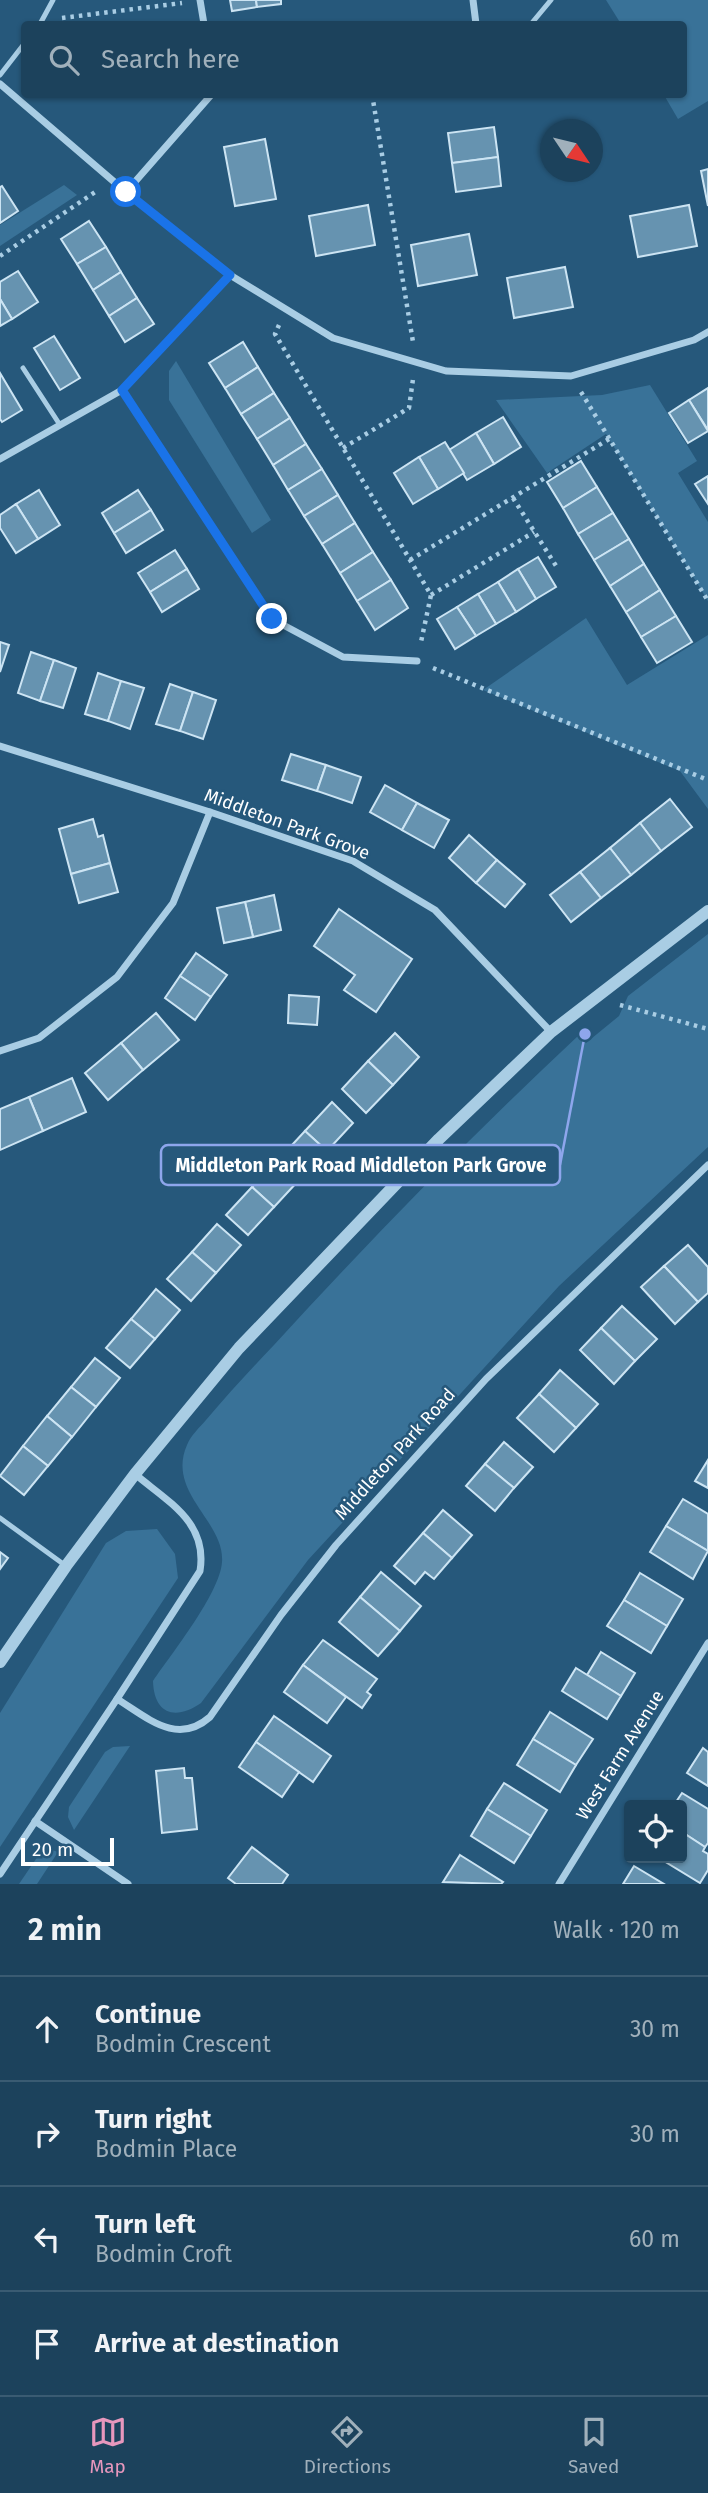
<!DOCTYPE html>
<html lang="en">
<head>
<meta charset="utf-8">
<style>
	:root { --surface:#1c425c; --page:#254962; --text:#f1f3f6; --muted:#a0b0bb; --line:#3a5b72; --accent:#e797bd }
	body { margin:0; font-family:"Fira Sans",sans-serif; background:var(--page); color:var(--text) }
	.controls { position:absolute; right:21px; bottom:21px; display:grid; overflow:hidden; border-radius:7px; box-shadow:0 2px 5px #0004 }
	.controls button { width:63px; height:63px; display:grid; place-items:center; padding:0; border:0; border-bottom:2px solid var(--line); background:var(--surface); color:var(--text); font:35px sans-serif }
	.compass { position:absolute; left:540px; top:119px; width:63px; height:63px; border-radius:50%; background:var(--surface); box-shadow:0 2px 5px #0004; rotate:125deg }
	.scale { position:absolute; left:21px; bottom:18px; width:93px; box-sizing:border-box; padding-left:7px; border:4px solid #fff; border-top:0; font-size:19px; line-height:24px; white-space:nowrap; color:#fff; -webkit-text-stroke:5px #26587b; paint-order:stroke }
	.stop { position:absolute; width:21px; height:21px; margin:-16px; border:5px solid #1a73e8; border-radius:50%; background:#fff }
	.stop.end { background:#1a73e8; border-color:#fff; box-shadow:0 2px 7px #0008 }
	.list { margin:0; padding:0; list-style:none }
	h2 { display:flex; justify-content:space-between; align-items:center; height:91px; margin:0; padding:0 28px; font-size:30px }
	h2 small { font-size:23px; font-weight:400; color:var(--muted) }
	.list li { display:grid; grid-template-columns:46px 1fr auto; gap:21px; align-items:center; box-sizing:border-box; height:105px; padding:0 28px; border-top:2px solid var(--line) }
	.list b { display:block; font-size:26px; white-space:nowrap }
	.list p { margin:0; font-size:23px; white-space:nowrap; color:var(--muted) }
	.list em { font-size:23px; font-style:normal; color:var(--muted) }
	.icon { flex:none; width:38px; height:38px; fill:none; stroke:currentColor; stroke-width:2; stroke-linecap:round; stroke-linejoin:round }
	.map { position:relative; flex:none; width:708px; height:1884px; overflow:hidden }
	.search { position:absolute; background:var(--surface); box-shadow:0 2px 5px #0004; left:21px; right:21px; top:21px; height:77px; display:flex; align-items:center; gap:18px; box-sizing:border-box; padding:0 24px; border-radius:7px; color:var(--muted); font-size:26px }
	.sheet { height:511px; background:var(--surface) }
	nav { display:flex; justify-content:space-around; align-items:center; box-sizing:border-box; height:98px; border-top:2px solid var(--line); background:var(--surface); font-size:19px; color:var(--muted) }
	nav a { display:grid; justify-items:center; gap:4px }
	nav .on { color:var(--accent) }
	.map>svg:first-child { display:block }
	.green { fill:#397298 }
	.building { fill:#6693b0; stroke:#cce4f3; stroke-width:2 }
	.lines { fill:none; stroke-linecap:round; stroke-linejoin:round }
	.path { stroke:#a9cde4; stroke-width:4.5; stroke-dasharray:3.5 5; stroke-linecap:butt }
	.service { stroke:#a9cde4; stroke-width:5 }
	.minor { stroke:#a9cde4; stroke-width:7 }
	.tertiary { stroke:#a9cde4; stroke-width:12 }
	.route { stroke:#1a73e8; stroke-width:9 }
	.labels { text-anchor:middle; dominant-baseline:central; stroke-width:5; stroke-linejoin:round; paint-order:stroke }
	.street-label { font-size:18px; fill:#fff; stroke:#26587b }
	.leader { fill:none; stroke:#8ea6ec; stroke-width:2.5 }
	.callout-dot { fill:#8ea6ec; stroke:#26587b; stroke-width:2.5 }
	.callout { fill:#26587b; stroke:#8ea6ec; stroke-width:2.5 }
	.callout-label { font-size:19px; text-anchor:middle; font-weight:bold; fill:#fff }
</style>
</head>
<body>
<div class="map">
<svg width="708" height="1884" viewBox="0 0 708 1884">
	<rect width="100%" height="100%" fill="#26587b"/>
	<!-- green -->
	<g class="green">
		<path d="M606,0H708V101L678,119L664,95L684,94V24H621Z"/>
		<path d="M64,185L77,195L0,246V225Z"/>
		<path d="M176,361L271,520L252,533L169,400V371Z"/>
		<path d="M650,385L697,461L678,473L708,522V601L606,434L547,473L496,400L602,395Z"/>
		<path d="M586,618L627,685L708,635V809L680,771L483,690Z"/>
		<path d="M708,934V1147L559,1286L388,1473L308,1560L201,1703C175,1721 154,1714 153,1681C172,1653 220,1593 222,1562C225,1521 166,1493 187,1445C191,1435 200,1427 206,1420C228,1394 251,1369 274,1345C372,1238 473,1134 579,1035L586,1043L619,1016L628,996Z"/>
		<path d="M157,1529L175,1554L178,1578L0,1847V1713L106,1543L126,1531Z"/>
		<path d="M130,1746L74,1830L68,1817L69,1807L105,1752L113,1747Z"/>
		<path d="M52,1850L58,1852L37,1884H19L38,1856Z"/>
	</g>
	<!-- building -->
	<g class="building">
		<path d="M230,0H256L257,7L232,11Z"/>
		<path d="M256,0H281V4L257,7Z"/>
		<path d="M494,127L498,157L452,163L448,133Z"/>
		<path d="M265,139L276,199L235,206L224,147Z"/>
		<path d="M498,157L501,186L456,192L452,163Z"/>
		<path d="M708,169V206L701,171Z"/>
		<path d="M2,186L18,211L0,223V187Z"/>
		<path d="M368,205L375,245L316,256L309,216Z"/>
		<path d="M689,205L697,246L638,257L630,216Z"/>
		<path d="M89,221L106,247L77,264L61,239Z"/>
		<path d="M469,234L477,275L418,286L411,245Z"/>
		<path d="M106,247L121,272L93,290L77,264Z"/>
		<path d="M565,267L573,307L514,318L507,278Z"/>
		<path d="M18,271L38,302L12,319L0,299V282Z"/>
		<path d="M121,272L137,298L109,316L93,290Z"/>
		<path d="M137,298L154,324L125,342L109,316Z"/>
		<path d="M0,299L12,319L0,326Z"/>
		<path d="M54,336L80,378L60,390L34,348Z"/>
		<path d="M243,342L258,367L225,388L209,363Z"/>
		<path d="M258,367L274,393L241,414L225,388Z"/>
		<path d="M0,373L22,410L2,422L0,419Z"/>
		<path d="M708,388V430L689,400Z"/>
		<path d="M274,393L290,418L257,439L241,414Z"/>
		<path d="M689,400L708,431L688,443L669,413Z"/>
		<path d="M503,417L521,447L494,464L476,433Z"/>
		<path d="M290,418L306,444L273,465L257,439Z"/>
		<path d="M476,433L494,464L467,480L449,450Z"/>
		<path d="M445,442L464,473L438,489L419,457Z"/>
		<path d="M306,444L322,469L288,490L273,465Z"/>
		<path d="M419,457L438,489L413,504L394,473Z"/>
		<path d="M581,461L597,487L563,508L547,482Z"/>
		<path d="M322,469L338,495L304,516L288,490Z"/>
		<path d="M708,476V504L695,484Z"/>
		<path d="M597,487L613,513L578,534L563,508Z"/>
		<path d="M39,490L60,525L38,539L16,504Z"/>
		<path d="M138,490L151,510L114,533L102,513Z"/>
		<path d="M338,495L355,523L322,544L304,516Z"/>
		<path d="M16,504L38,539L16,553L0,528V515Z"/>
		<path d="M151,510L163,530L126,553L114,533Z"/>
		<path d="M613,513L629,539L594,560L578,534Z"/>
		<path d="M355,523L373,552L340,573L322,544Z"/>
		<path d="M629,539L644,564L610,586L594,560Z"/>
		<path d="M175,550L187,569L150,592L138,573Z"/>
		<path d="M373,552L391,580L357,601L340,573Z"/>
		<path d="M538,557L556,587L536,599L518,569Z"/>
		<path d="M644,564L660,590L626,612L610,586Z"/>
		<path d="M187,569L199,589L162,612L150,592Z"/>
		<path d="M518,569L536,599L516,612L498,582Z"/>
		<path d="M391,580L408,608L375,630L357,601Z"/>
		<path d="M498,582L516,612L496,624L478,594Z"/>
		<path d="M660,590L676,616L641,637L626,612Z"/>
		<path d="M478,594L496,624L476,636L457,607Z"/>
		<path d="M457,607L476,636L455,649L437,619Z"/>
		<path d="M676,616L692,642L657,663L641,637Z"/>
		<path d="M0,642L9,645L0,672Z"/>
		<path d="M31,652L54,660L40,701L18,693Z"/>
		<path d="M54,660L76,668L63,708L40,701Z"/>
		<path d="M98,673L121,681L108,721L85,714Z"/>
		<path d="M121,681L144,688L130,729L108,721Z"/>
		<path d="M170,684L193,692L180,731L156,724Z"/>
		<path d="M193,692L216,700L203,739L180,731Z"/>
		<path d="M291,754L326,765L317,791L282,780Z"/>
		<path d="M326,765L361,777L352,803L317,791Z"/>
		<path d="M385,785L417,803L402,830L370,812Z"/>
		<path d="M670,799L692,827L661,851L640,823Z"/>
		<path d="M417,803L449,820L434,848L402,830Z"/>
		<path d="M93,819L98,837L103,835L110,863L71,874L59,829Z"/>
		<path d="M640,823L661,851L631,875L610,848Z"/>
		<path d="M469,835L497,860L476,883L449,858Z"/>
		<path d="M610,848L631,875L601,898L580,872Z"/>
		<path d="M497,860L525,884L505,907L476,883Z"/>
		<path d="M110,863L118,892L79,903L71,874Z"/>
		<path d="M580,872L601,898L571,922L550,895Z"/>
		<path d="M274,895L281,930L253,937L245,902Z"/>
		<path d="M245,902L253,937L224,943L217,908Z"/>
		<path d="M339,909L412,959L376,1012L344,990L355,975L314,946Z"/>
		<path d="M196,953L227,975L211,997L180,976Z"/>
		<path d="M180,976L211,997L195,1020L165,998Z"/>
		<path d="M289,995L319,997L317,1025L288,1023Z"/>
		<path d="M156,1013L179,1040L143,1070L121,1043Z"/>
		<path d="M395,1033L419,1057L393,1085L368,1061Z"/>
		<path d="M121,1043L143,1070L108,1100L85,1073Z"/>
		<path d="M368,1061L393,1085L366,1113L342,1089Z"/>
		<path d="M72,1078L86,1112L43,1131L29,1097Z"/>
		<path d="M29,1097L43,1131L0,1150V1109Z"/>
		<path d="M332,1102L353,1123L327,1151L305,1131Z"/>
		<path d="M305,1131L327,1151L300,1179L279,1159Z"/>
		<path d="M279,1159L300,1179L274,1207L252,1187Z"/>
		<path d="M252,1187L274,1207L248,1235L226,1215Z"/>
		<path d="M217,1224L241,1245L216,1273L192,1252Z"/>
		<path d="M688,1245L708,1267V1293L698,1302L664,1266Z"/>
		<path d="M192,1252L216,1273L191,1301L167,1279Z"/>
		<path d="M664,1266L698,1302L675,1324L641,1287Z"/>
		<path d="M156,1289L180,1310L155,1339L131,1319Z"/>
		<path d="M622,1306L657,1339L635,1361L601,1328Z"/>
		<path d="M131,1319L155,1339L130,1368L106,1348Z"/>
		<path d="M601,1328L635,1361L614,1384L580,1350Z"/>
		<path d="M95,1358L120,1378L96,1407L71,1387Z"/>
		<path d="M560,1370L598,1404L576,1428L539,1394Z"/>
		<path d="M71,1387L96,1407L72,1437L47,1416Z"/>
		<path d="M539,1394L576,1428L554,1452L517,1418Z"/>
		<path d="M47,1416L72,1437L48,1466L23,1446Z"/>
		<path d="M504,1442L533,1467L514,1488L485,1464Z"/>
		<path d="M23,1446L48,1466L24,1495L0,1476Z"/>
		<path d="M708,1460V1488L695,1481Z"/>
		<path d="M485,1464L514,1488L495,1511L466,1486Z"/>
		<path d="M683,1499L708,1514V1551L666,1526Z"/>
		<path d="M443,1510L472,1535L452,1558L423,1533Z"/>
		<path d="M666,1526L708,1551L693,1579L650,1552Z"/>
		<path d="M423,1533L452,1558L434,1579L425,1572L415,1584L394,1566Z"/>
		<path d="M0,1552L8,1558L0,1569Z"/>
		<path d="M381,1572L421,1606L400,1631L360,1597Z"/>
		<path d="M640,1573L683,1599L667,1626L624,1600Z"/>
		<path d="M360,1597L400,1631L378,1656L339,1622Z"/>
		<path d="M624,1600L667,1626L651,1653L607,1626Z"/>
		<path d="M323,1640L377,1679L367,1692L371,1695L362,1708L303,1665Z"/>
		<path d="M601,1652L635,1673L621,1696L587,1675Z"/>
		<path d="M303,1665L346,1697L327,1723L284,1692Z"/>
		<path d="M576,1668L621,1696L607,1719L562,1691Z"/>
		<path d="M550,1712L593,1739L576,1765L533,1739Z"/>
		<path d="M274,1716L331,1756L313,1782L256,1742Z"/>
		<path d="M533,1739L576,1765L560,1792L517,1765Z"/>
		<path d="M256,1742L299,1772L282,1797L239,1767Z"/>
		<path d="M703,1748L708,1752V1786L687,1773Z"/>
		<path d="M184,1768L185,1778H192L197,1829L162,1833L156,1771Z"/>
		<path d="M504,1783L547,1810L531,1836L487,1809Z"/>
		<path d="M682,1793L708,1809V1843L705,1847L682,1832V1805H674Z"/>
		<path d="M487,1809L531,1836L514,1863L471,1836Z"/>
		<path d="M682,1832L705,1847L703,1851L708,1854V1870L700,1883L659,1858H682Z"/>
		<path d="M252,1847L288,1875L282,1884H236L228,1878Z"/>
		<path d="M460,1855L503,1882L501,1884L443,1882Z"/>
		<path d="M634,1866L664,1884H623Z"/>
	</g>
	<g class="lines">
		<!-- path -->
		<g class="path">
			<path d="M62,18L182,3"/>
			<path d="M372,94L413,342"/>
			<path d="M0,256L98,190"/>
			<path d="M279,325L275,334L431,595L421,642"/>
			<path d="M581,392L708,601"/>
			<path d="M343,448L409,408L413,379"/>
			<path d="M513,498L558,569"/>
			<path d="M410,560L609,439"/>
			<path d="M431,595L534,532"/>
			<path d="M433,668L708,780"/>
			<path d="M620,1005L708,1029"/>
		</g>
		<!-- service -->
		<g class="service">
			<path d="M40,24L53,0"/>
			<path d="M531,24L551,0"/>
			<path d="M0,75L24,44"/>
			<path d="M23,368L60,425"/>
			<path d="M0,1518L66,1566"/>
		</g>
		<!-- minor -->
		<g class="minor">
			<path d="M200,0L204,24"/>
			<path d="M473,0L476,24"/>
			<path d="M0,84L126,192L230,275L333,338L446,371L571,376L694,340L708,332"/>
			<path d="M126,192L212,94"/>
			<path d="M122,390L272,619L343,657L417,661"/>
			<path d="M0,459L122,390L230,275"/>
			<path d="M0,746L210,812L353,861L435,910L551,1032"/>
			<path d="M0,1051L39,1038L117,977L173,903L210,812"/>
			<path d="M117,1699C148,1718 177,1746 210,1717L281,1615L336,1545L486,1379L708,1165"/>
			<path d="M35,1821L128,1884"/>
			<path d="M0,1874L117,1699L200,1571C208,1522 168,1502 135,1474"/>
			<path d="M559,1884L708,1643"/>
		</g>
		<!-- tertiary -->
		<path class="tertiary" d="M0,1662L66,1566L135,1474L239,1348L439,1139L551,1032L708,911"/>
	</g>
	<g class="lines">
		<!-- route -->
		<path class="route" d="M126,192L230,275L122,390L272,619"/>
	</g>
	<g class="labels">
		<!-- street labels -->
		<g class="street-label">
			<text transform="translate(287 824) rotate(20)">Middleton Park Grove</text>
			<text transform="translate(395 1454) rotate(-48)">Middleton Park Road</text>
			<text transform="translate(620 1755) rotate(-58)">West Farm Avenue</text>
		</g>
	</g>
	<!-- callouts -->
	<path class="leader" d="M585 1034L560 1165"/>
	<circle class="callout-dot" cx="585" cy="1034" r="7"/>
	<rect class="callout" x="161" y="1145" width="399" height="40" rx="7"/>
	<g class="callout-label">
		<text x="361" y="1172">Middleton Park Road Middleton Park Grove</text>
	</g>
</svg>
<div class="controls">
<button><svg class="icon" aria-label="locate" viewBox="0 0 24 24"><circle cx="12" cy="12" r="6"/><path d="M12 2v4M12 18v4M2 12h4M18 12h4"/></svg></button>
</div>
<svg class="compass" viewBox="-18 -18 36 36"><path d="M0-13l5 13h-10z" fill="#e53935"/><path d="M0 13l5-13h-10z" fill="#a0b0bb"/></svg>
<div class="scale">20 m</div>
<div class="stop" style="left:126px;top:192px"></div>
<div class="stop end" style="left:272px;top:619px"></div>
<div class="search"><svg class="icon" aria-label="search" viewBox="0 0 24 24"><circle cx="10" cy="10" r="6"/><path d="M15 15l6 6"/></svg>Search here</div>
</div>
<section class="sheet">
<h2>2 min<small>Walk · 120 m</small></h2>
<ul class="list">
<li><svg class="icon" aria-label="ahead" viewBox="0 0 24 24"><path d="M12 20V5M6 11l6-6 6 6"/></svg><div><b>Continue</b><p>Bodmin Crescent</p></div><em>30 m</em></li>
<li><svg class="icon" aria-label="right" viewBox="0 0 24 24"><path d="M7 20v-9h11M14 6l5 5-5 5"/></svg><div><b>Turn right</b><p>Bodmin Place</p></div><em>30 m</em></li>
<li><svg class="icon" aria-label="left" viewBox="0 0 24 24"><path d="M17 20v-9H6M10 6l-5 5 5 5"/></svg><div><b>Turn left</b><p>Bodmin Croft</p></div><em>60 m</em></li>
<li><svg class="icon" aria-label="arrive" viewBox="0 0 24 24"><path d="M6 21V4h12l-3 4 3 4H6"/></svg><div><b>Arrive at destination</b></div></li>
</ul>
</section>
<nav>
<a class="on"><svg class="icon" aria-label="map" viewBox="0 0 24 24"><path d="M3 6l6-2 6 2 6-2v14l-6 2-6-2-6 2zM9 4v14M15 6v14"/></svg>Map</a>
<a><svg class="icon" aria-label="directions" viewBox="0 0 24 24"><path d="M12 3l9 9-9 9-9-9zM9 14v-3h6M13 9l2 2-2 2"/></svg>Directions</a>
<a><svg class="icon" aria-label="saved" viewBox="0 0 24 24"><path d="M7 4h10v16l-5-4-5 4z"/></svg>Saved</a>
</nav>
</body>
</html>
